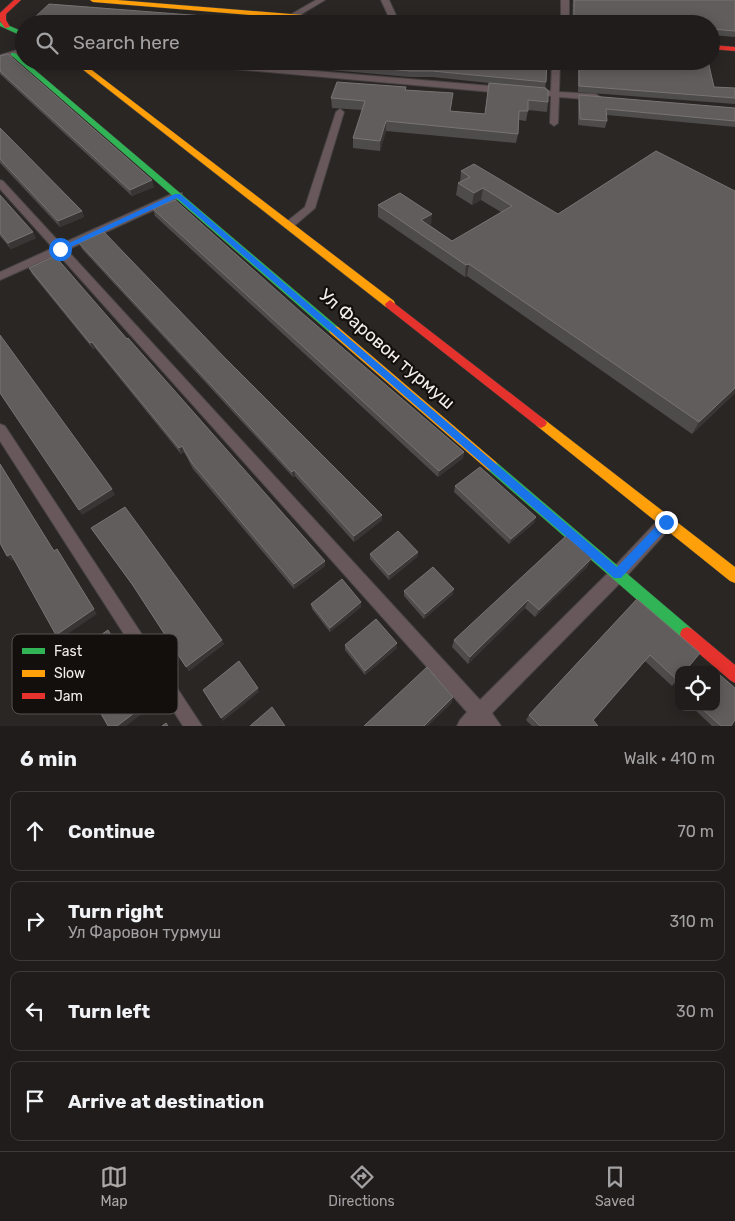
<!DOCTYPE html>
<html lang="en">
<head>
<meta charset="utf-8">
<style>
	:root { --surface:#201c1b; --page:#2d2928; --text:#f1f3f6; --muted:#a2a1a3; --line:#3d3a3a; --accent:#ada8a5 }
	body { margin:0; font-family:Rubik,sans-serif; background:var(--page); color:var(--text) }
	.controls { position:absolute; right:15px; bottom:15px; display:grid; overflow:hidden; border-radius:10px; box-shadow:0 2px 12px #0003 }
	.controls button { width:45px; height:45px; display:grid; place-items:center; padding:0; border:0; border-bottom:1px solid var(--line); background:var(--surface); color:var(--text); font:25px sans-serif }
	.stop { position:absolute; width:15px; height:15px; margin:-11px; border:4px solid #1a73e8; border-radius:50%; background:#fff }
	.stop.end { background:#1a73e8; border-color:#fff; box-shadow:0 1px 5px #0008 }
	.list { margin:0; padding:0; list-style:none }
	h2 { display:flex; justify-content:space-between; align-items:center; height:65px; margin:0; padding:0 20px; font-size:21px }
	h2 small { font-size:16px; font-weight:400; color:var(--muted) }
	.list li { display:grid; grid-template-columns:32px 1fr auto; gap:15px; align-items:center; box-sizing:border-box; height:80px; margin:0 10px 10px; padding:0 10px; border:1px solid var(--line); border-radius:10px }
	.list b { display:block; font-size:19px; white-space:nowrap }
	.list p { margin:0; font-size:16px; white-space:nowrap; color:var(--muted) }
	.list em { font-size:16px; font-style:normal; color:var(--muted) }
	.icon { flex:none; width:28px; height:28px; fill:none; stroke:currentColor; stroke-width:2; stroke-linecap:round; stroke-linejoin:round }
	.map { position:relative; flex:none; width:735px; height:726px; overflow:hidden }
	.search { position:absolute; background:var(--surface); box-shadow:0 2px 12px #0003; left:15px; right:15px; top:15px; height:55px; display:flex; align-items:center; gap:12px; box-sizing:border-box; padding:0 18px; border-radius:28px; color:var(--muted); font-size:19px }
	.sheet { height:425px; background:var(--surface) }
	nav { display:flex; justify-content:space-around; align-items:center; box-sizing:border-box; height:70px; border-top:1px solid var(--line); background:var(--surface); font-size:14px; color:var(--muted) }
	nav a { display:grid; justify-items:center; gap:2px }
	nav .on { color:var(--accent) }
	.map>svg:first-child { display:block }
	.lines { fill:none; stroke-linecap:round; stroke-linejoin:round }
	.street-casing { stroke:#454241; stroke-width:2 }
	.fast-casing { stroke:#454241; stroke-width:1 }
	.slow-casing { stroke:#454241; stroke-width:1 }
	.jam-casing { stroke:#454241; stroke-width:1 }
	.street { fill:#68585b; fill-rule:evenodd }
	.fast { fill:#30b455; fill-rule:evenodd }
	.slow { fill:#ff9f0a; fill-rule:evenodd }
	.jam { fill:#e5322d; fill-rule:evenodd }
	.wall { fill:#4e4b4b }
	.shaded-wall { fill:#383534 }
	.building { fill:#605d5c; stroke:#777473 }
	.route { fill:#1a73e8 }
	.labels { text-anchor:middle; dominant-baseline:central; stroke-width:4.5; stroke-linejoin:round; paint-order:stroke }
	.street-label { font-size:18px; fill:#f4eeeb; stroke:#130f0d }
	.key { fill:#130f0d; stroke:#565250; stroke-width:1 }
	.key-label { font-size:14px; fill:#f4eeeb }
</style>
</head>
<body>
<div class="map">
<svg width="735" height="726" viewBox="0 0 735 726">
	<rect width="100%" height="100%" fill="#2a2624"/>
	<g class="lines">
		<defs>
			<g id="street">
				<path d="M316,0H325L295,18L288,16Z"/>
				<path d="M381,0H389L400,24H392Z"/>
				<rect x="561" y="0" width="8" height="24"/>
				<path d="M24,48V53L0,60V55Z"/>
				<path d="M162,61H197L503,87L507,90L503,93L166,63Z"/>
				<path d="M552,61H560L559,92L596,94L600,97L596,100L559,97L558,123L554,126L550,123L551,96L533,95L529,92L533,89L551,91Z"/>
				<path d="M340,109L344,112L315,208L293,227H285L284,225L285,223L305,207L336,112Z"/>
				<path d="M0,180L3,181L61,244L174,193H182V197L67,250L480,700L612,569L661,517L666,515L671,517L673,522L671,527L624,579L492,713L501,726H457L460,720L467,712L58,254L0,280V272L53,248L0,189Z"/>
				<path d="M0,424L5,426L202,726H183L0,441Z"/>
			</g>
			<g id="fast">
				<path d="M0,22L24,32V37L0,26Z"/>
				<path d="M11,53H15L338,327L339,330L338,333H330L11,55Z"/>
				<path d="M492,461L496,462L692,629L694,634L692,639L687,641L682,639L488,470L486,466L488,462Z"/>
			</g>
			<g id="slow">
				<path d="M90,0H117L389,22L392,24H361L93,2Z"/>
				<path d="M72,61H80L394,301L395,304L394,307H386Z"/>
				<path d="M334,326L338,327L496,462L498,466L496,470L492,471L488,470L330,333L329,330L330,327Z"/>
				<path d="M541,418L545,420L735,567V583L730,581L537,426L535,423L537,420Z"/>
			</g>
			<g id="jam">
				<path d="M14,0H21L6,14V20L10,27L5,28L0,21V13Z"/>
				<path d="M711,45L735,47V51L711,49Z"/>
				<path d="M390,300L545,420L547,423L545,426L541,428L537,426L386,307L385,304Z"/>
				<path d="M687,627L692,629L735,665V683L730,680L682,639L680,634L682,629Z"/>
			</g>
		</defs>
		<!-- street casing -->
		<use href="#street" class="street-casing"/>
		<!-- fast casing -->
		<use href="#fast" class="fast-casing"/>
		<!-- slow casing -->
		<use href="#slow" class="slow-casing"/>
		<!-- jam casing -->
		<use href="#jam" class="jam-casing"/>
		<!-- street -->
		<use href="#street" class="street"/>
		<!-- fast -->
		<use href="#fast" class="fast"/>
		<!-- slow -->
		<use href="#slow" class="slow"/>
		<!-- jam -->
		<use href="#jam" class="jam"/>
	</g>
	<!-- wall -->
	<g class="wall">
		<path d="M573,0H735V37L711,35V24H572Z"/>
		<path d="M33,19L307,24H34Z"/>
		<path d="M0,56L154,187L132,196L0,74Z"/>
		<path d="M229,61H547L546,82L545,88L548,102L547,112L528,110L526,121L519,120L518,134L516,143L386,131L380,151L353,148V138L362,110L332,108L331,98L405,90L452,103L450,111L485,114L489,83L432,77H410Z"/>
		<path d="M578,61H708L714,87L735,88V104L578,92Z"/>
		<path d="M579,95L735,108V127L607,115V121L605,128L578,125V100Z"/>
		<path d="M0,128L82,211L84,217L60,227L0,163Z"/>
		<path d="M474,164L735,393L692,434L467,276L465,277L378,217V205L431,226L452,241L501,212L481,200L472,205L456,195L458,183L460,182L461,171Z"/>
		<path d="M0,195L36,238L11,249L0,236Z"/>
		<path d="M153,209L302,313L464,452L463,458L438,477L155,216Z"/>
		<path d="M79,243L382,520L354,542L295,476L293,477L82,249Z"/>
		<path d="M29,268L127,339L325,566L294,589L193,469L184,452L181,454L95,348L93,349L32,274Z"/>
		<path d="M455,486L536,517L534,523L509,544L454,492Z"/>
		<path d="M91,528L224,644L189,671L135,589Z"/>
		<path d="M418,552L417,557L389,580L370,559V554Z"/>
		<path d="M588,566L535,617L525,608L468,664L452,647L454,640Z"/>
		<path d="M404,591L453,594L424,619L404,596Z"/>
		<path d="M637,599L679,678L672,686L645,661L593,721L598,726H532L526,720L529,715Z"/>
		<path d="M311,604L361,607L330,632L312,609Z"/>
		<path d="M397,643V648L365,675L345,650V645Z"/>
		<path d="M720,675L731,726H712L693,708V707H716V678Z"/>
	</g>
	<!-- shaded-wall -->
	<g class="shaded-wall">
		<path d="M386,121V131L380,151V141Z"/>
		<path d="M152,180L154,187L132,196L130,190Z"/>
		<path d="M483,188L481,200L472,205L474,193Z"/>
		<path d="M82,211L84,217L60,227L58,221Z"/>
		<path d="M432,214L431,226L420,232L421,220Z"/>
		<path d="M33,232L36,238L11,249L8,243Z"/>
		<path d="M469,264L467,276L465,277L466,265Z"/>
		<path d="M92,342L95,348L93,349L90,343Z"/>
		<path d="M735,388V393L692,434L699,422Z"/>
		<path d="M182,446L184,452L181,454L179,448Z"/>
		<path d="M464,452L463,458L438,477L439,471Z"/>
		<path d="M294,470L295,476L293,477L292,472Z"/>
		<path d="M112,489L115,495L82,515L79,510Z"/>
		<path d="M382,515V520L354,542V536Z"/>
		<path d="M536,517L534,523L509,544L511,539Z"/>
		<path d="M57,549L97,614L60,639L56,635Z"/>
		<path d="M418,552L417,557L389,580V575Z"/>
		<path d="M11,554L15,559L12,561L7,556Z"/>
		<path d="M592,558L588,566L535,617L539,610Z"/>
		<path d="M325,561V566L294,589V584Z"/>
		<path d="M454,589L453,594L424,619L425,614Z"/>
		<path d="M528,600L525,608L468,664L470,657Z"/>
		<path d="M361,602V607L330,632V628Z"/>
		<path d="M108,630L126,660L87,688L83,683Z"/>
		<path d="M222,640L224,644L189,671L186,667Z"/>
		<path d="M397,643V648L365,675V671Z"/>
		<path d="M134,674L153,705L126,726H117Z"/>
		<path d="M258,688L259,692L223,721L221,718Z"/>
		<path d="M453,697L452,703L428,726H424Z"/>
	</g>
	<!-- building -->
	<g class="building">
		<path d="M574,0H735V31L711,29V24H641L574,19Z"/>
		<path d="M49,4L307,24H54L50,20L33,19Z"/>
		<path d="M8,54L152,180L130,190L0,71V56Z"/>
		<path d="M298,61H547L546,82L432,71H410Z"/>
		<path d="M579,61H708L714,87L735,88V98L579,86Z"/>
		<path d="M337,82L406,87L405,90L453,93L450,111L485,114L489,83L546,88V90H548V102L528,100V111H519L518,134L386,121L380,141L353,138L365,101L331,98Z"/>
		<path d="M579,95L735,108V121L606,109L607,121L580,119Z"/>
		<path d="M0,128L82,211L58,221L0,159Z"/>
		<path d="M656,151L735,191V388L699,422L469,264L466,265L378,205L400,193L432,214L421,220L452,241L512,206L483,188L474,193L458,183L470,177L461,171L474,164L558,214Z"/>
		<path d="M0,195L33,232L8,243L0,233Z"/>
		<path d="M175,200L302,313L464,452L439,471L153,209Z"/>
		<path d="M104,232L225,358L382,515L354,536L294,470L292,472L79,243Z"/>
		<path d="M55,256L127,339L128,338L325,561L294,584L192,463L182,446L179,448L92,342L90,343L29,268Z"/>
		<path d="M0,335L112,489L79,510L0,393Z"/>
		<path d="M0,464L54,551L57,549L94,609L56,635L11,554L7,556L0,543Z"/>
		<path d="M480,467L536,517L511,539L455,486Z"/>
		<path d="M125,507L222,640L186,667L132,584L91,528Z"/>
		<path d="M398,531L418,552L389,575L370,554Z"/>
		<path d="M566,536L592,558L539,610L528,600L470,657L454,640Z"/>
		<path d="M433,567L454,589L425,614L404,591Z"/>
		<path d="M342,579L361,602L330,628L311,604Z"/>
		<path d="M637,599L700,653L686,670H679V678L677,680L650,655L593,720L598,726H540L529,715Z"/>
		<path d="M376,619L397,643L365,671L345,645Z"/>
		<path d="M108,630L122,655L83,683L69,657Z"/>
		<path d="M239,661L258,688L221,718L203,690Z"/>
		<path d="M427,667L453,697L424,726H364Z"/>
		<path d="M134,674L150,701L117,726H108L95,703Z"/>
		<path d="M720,675L735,688V720L731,726H721L700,707H716V679Z"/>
		<path d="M272,707L285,726H250Z"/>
		<path d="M166,723L168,726H162Z"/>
	</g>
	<!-- route -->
	<path class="route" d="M175,194H180L617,567L663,519H670V525L621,578H614L177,198L62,251L56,249Z"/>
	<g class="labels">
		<!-- street labels -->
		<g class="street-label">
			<text transform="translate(387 349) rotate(41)">Ул Фаровон турмуш</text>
		</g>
	</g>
	<!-- legend -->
	<rect x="12" y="634" width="166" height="80" rx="8" class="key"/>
	<rect x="22" y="648" width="23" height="6" fill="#30b455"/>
	<rect x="22" y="670" width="23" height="7" fill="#ff9f0a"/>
	<rect x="22" y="693" width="23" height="6" fill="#e5322d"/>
	<g class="key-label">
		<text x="54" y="656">Fast</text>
		<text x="54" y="678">Slow</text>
		<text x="54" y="701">Jam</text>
	</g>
</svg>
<div class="controls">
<button><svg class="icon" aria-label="locate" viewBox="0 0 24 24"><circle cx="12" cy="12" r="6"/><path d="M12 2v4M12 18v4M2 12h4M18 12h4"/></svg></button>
</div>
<div class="stop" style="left:60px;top:249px"></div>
<div class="stop end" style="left:666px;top:522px"></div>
<div class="search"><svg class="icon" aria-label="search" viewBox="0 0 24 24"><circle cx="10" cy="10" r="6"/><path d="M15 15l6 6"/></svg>Search here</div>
</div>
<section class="sheet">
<h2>6 min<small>Walk · 410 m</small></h2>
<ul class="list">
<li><svg class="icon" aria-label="ahead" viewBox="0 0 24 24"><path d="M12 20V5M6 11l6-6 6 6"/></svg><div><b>Continue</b></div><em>70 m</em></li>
<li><svg class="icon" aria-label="right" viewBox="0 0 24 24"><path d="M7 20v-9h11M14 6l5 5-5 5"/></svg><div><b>Turn right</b><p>Ул Фаровон турмуш</p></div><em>310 m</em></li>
<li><svg class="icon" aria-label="left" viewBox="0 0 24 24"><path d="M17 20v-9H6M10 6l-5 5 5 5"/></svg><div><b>Turn left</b></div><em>30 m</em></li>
<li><svg class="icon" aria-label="arrive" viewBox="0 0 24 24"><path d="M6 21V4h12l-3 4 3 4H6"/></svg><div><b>Arrive at destination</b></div></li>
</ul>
</section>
<nav>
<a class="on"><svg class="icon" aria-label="map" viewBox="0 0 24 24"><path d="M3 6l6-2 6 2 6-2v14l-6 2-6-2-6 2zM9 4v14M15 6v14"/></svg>Map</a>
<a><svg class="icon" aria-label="directions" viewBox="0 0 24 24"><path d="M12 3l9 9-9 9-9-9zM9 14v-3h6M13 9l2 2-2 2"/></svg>Directions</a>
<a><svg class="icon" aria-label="saved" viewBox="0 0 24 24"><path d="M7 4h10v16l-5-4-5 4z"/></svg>Saved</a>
</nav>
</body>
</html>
